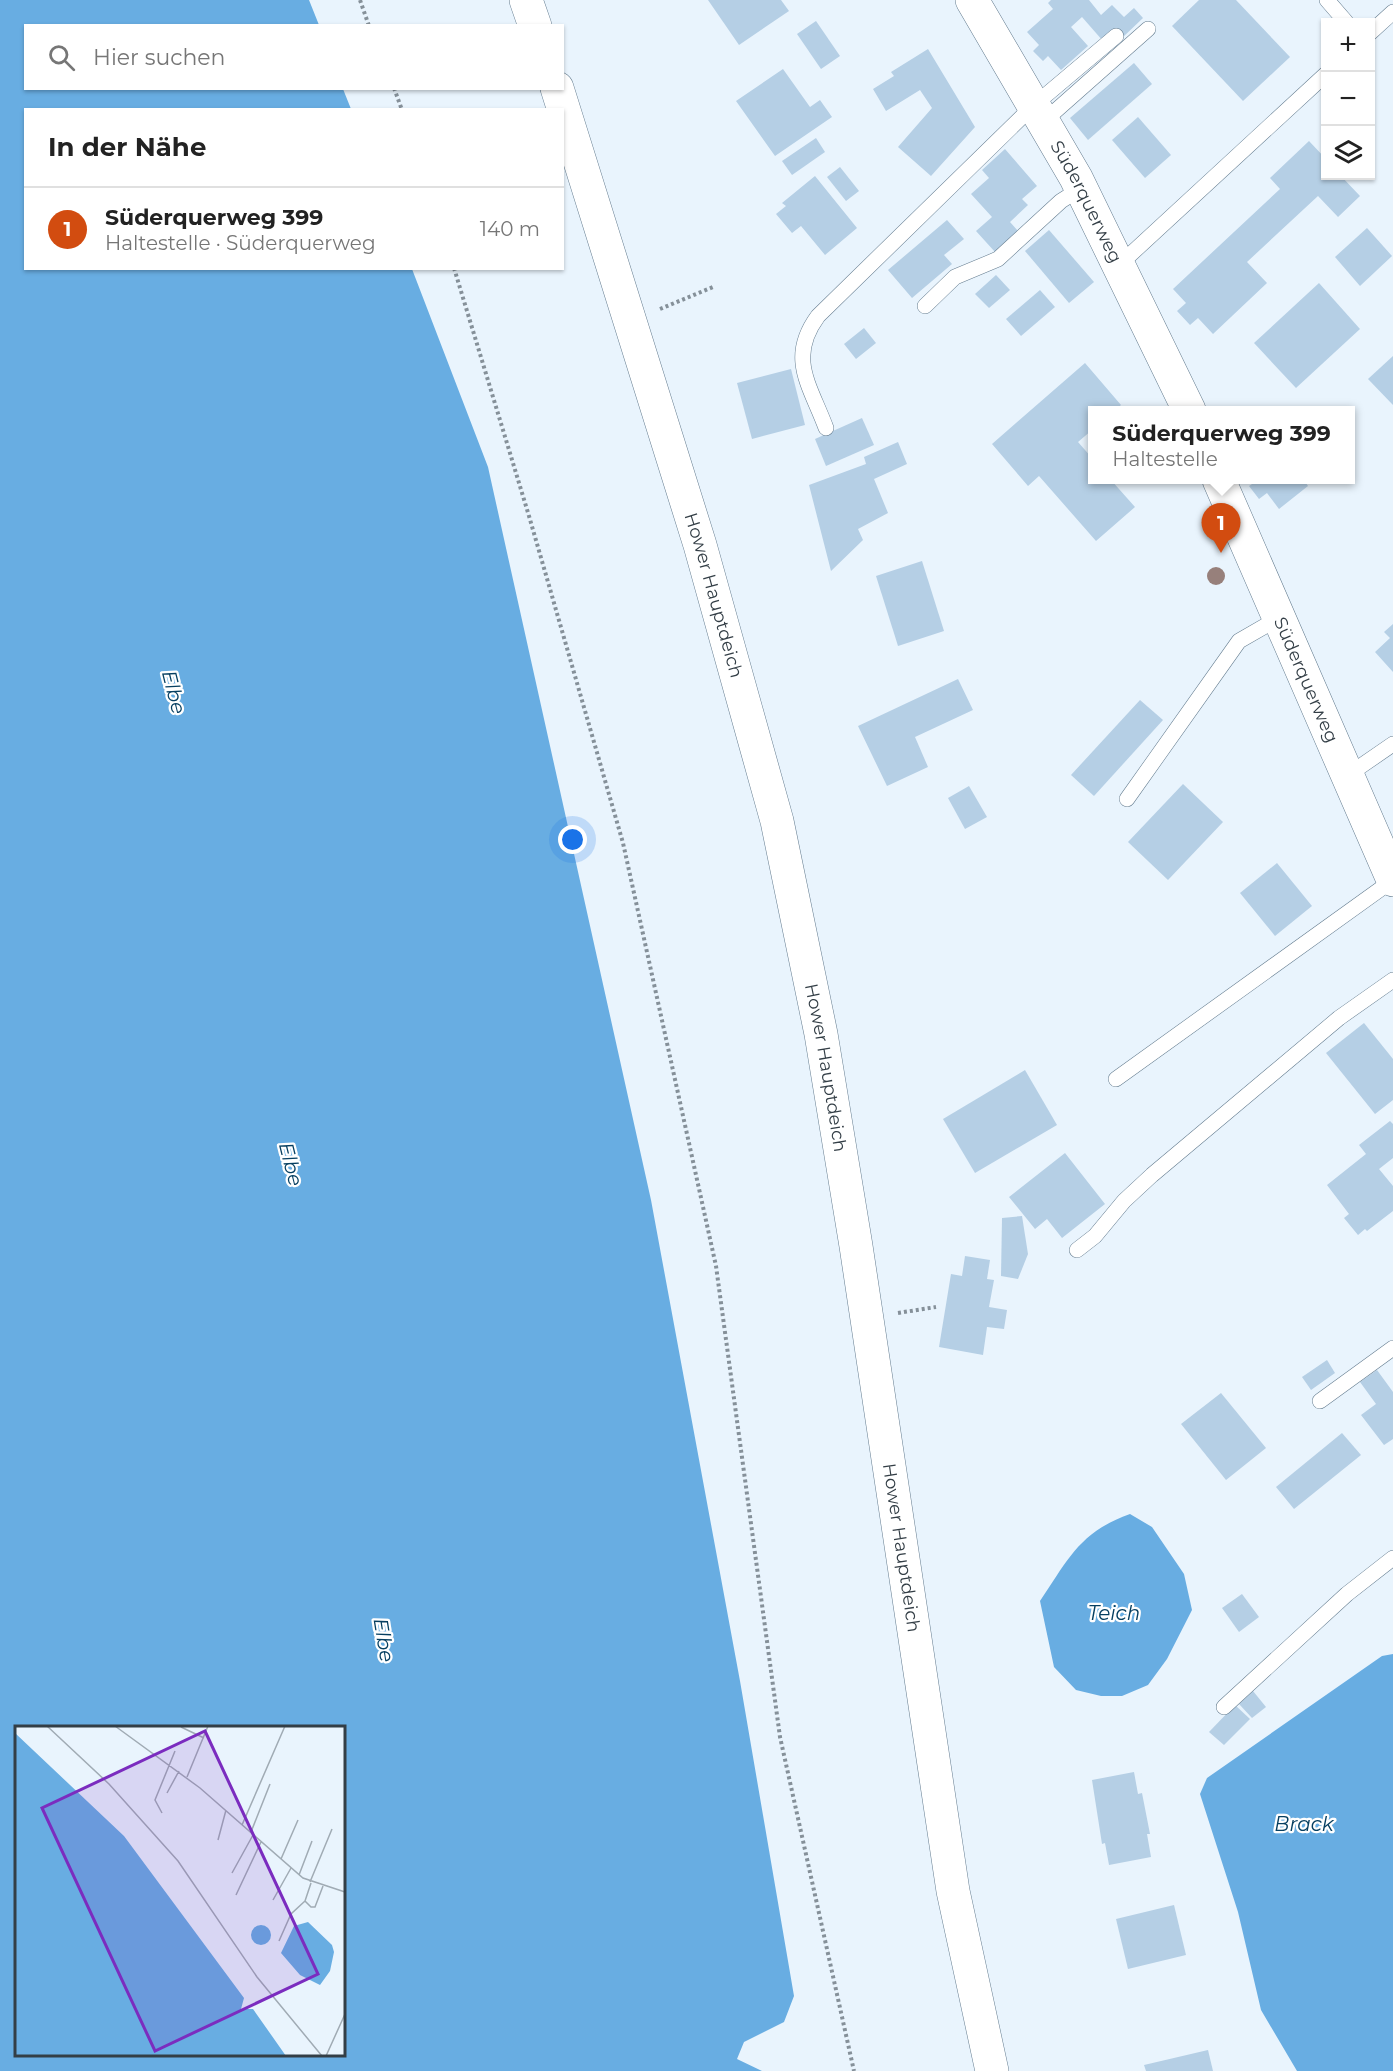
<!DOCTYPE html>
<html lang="de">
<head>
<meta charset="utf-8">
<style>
	:root { --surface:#fff; --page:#f6f6f6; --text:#222; --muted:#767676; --line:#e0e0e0; --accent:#d24c10 }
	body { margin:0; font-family:Montserrat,sans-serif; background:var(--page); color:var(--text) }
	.controls { position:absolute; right:18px; top:18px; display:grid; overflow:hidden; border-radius:0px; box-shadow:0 2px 4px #0004 }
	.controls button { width:54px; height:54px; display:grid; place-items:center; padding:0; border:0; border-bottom:2px solid var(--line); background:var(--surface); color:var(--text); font:30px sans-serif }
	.you { position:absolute; left:573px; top:840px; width:21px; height:21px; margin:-15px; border:4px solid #fff; border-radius:50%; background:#1a73e8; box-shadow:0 0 0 9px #1a73e833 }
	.badge { display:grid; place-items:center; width:39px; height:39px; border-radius:50%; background:var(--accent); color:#fff; font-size:20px; font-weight:700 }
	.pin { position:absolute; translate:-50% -50px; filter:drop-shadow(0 2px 3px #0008) }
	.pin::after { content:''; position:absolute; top:32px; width:21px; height:18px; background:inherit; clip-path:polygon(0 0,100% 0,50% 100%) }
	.popup { position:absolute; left:1088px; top:406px; width:267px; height:78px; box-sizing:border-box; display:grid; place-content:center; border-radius:0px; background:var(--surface); filter:drop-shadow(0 2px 4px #0005); font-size:20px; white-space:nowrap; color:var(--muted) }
	.popup b { font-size:22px; color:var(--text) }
	.popup::after { content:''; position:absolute; left:50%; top:100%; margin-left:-12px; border:12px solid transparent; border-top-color:var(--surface) }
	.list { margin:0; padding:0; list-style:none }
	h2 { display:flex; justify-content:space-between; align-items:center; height:78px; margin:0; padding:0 24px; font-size:26px }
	h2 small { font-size:20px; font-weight:400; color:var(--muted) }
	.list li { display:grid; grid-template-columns:39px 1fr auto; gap:18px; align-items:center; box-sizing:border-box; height:84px; padding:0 24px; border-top:2px solid var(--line) }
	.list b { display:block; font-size:22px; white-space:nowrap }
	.list p { margin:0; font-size:20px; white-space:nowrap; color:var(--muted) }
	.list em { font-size:20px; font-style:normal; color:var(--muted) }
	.icon { flex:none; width:33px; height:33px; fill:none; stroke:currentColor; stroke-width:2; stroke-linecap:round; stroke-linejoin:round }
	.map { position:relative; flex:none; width:1393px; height:2071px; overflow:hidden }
	.search { position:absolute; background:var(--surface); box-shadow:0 2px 4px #0004; left:24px; top:24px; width:540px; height:66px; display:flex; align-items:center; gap:15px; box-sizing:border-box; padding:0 21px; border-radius:0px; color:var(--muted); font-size:22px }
	.panel { position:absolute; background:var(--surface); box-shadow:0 2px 4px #0004; left:24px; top:108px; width:540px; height:162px; border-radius:0px }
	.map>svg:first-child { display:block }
	.water { fill:#68ade2; fill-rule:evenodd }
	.building { fill:#b5cfe5 }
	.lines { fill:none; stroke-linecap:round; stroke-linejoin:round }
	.service-casing { stroke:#647c8f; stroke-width:16 }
	.tertiary-casing { stroke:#647c8f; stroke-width:34 }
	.path { stroke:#859099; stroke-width:4; stroke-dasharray:3 3; stroke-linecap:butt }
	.service { stroke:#fff; stroke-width:15 }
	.tertiary { stroke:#fff; stroke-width:33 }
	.tree { fill:#97807b }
	.labels { text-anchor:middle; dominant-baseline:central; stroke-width:4.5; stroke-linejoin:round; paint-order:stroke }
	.street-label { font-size:18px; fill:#333e46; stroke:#fff }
	.water-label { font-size:20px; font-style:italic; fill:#063f61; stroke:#fff }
	.inset-road { fill:none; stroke:#a0abb4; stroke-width:1.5 }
	.view { fill:#7b2cbf; fill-opacity:0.15; stroke:#7b2cbf; stroke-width:3 }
	.inset-edge { fill:none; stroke:#333e46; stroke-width:3 }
</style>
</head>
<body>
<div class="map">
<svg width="1393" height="2071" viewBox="0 0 1393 2071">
	<rect width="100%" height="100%" fill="#e9f4fd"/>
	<!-- water -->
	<g class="water">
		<path d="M0,0H309L319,25L26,26V88L343,89L351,109L26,110V268L412,269L488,467L651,1200L740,1681L794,1996L784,2022L744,2042L737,2059L762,2071H0ZM16,1728H344V2054H16Z"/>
		<path d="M1130,1514L1152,1527L1184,1574L1192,1610L1167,1659L1148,1685L1122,1696H1101L1076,1690L1054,1667L1040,1601C1069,1558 1080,1532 1130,1514Z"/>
		<path d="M1393,1654V2071H1297L1261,2010L1238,1912L1200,1794L1207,1778L1382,1656Z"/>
	</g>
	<!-- building -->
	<g class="building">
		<path d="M708,0H781L789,11L739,45Z"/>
		<path d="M1051,0H1089L1101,15L1112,5L1124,17L1134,8L1143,18L1122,38L1103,41L1082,17L1071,27L1088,46L1061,70L1048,56L1043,61L1033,51L1039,45L1027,32L1053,9L1048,3Z"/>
		<path d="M1199,0H1236L1290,57L1243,101L1172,26Z"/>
		<path d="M816,21L840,56L821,69L797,34Z"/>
		<path d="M928,49L975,127L931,176L898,147L932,108L920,90L886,111L873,89L894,76L891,72Z"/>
		<path d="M1134,63L1152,84L1088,140L1070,118Z"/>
		<path d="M783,69L810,107L820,100L832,117L775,156L736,101Z"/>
		<path d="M1138,117L1171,155L1145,178L1112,140Z"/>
		<path d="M816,138L825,152L792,175L782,161Z"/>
		<path d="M1309,141L1326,159V176H1341L1360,196L1338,217L1318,196L1247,262L1267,283L1213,334L1198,318L1190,325L1177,311L1186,303L1173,289L1280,189L1270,178Z"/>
		<path d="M1005,149L1037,186L1022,199L1028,205L1010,222L1018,231L995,252L976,231L992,217L971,194L989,178L982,170Z"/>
		<path d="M840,167L859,191L846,201L827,177Z"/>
		<path d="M815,176L857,228L825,255L801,226L792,233L776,214L786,206L782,203Z"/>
		<path d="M947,220L964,239L944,255L952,264L912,298L888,270Z"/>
		<path d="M1367,228L1392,256L1360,286L1335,257Z"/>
		<path d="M1049,230L1094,282L1069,303L1025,251Z"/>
		<path d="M996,275L1010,290L989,308L975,294Z"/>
		<path d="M1319,283L1360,329L1296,388L1254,343Z"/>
		<path d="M1040,290L1055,307L1021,336L1006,319Z"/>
		<path d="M864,328L876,343L856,359L844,344Z"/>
		<path d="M1393,356V405L1368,379Z"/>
		<path d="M1085,363L1121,405L1115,410H1092V430L1078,442L1092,458V480H1111L1135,507L1096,541L1039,476L1028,486L992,444Z"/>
		<path d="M791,369L805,425L752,439L737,383Z"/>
		<path d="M862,418L874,445L826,466L815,439Z"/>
		<path d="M898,442L907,464L874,479L888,513L858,529L863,540L831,571L809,485L866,464L864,457Z"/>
		<path d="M1258,480H1304L1308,486L1279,509L1267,493L1259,499L1249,486Z"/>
		<path d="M922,561L944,631L898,646L876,576Z"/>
		<path d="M1393,624V672L1375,652L1390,638L1384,632Z"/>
		<path d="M958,679L973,710L915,737L928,767L887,786L858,726Z"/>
		<path d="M1140,700L1163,720L1094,796L1071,775Z"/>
		<path d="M1183,784L1223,822L1168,880L1128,842Z"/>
		<path d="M969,786L987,817L965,829L948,798Z"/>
		<path d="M1277,863L1312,906L1275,936L1240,893Z"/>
		<path d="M1364,1023L1393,1059V1100L1375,1114L1326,1053Z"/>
		<path d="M1025,1070L1057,1125L975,1173L943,1119Z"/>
		<path d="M1390,1121L1393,1124V1158L1379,1169L1393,1186V1211L1367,1231L1365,1229L1358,1235L1344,1218L1349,1214L1327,1185L1366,1154L1359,1145Z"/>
		<path d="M1065,1153L1105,1204L1062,1238L1047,1219L1035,1229L1009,1197Z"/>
		<path d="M1022,1216L1028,1254L1018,1279L1001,1276L1002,1218Z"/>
		<path d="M965,1256L990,1260L987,1279L994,1280L989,1307L1007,1310L1004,1329L987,1327L983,1355L939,1347L951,1274L962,1276Z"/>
		<path d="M1327,1360L1335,1373L1311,1390L1302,1377Z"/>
		<path d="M1377,1370L1393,1392V1439L1384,1445L1361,1415L1376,1404L1360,1382Z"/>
		<path d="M1221,1393L1266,1448L1226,1480L1181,1424Z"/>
		<path d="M1342,1433L1361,1455L1294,1509L1276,1487Z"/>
		<path d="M1242,1594L1259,1617L1239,1632L1222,1608Z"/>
		<path d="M1253,1691L1266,1707L1252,1718L1239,1704Z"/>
		<path d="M1235,1705L1250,1719L1224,1745L1209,1732Z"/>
		<path d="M1134,1772L1138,1794L1142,1793L1150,1834H1147L1151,1857L1109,1865L1105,1843L1102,1844L1092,1780Z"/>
		<path d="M1174,1905L1186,1955L1128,1969L1116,1919Z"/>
		<path d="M1208,2050L1213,2071H1146L1144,2065Z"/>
	</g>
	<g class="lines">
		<defs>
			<g id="service">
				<path d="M1327,0L1346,22"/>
				<path d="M1370,33L1393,12"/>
				<path d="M1043,122L1148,29"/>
				<path d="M1119,265L1326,74"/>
				<path d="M925,306L955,277L998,259L1061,201L1080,189"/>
				<path d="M826,428C810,385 787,358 818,316L1033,106L1116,36"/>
				<path d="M1348,775L1393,744"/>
				<path d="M1127,799L1239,641L1279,618"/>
				<path d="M1116,1079L1393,880"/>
				<path d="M1077,1250L1095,1236L1124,1201L1152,1175L1339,1018L1393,980"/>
				<path d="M1320,1401L1393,1348"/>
				<path d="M1224,1707L1347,1594L1393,1558"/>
			</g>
			<g id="tertiary">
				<path d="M526,0L535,26"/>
				<path id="s1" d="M972,0L1076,178L1189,410"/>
				<path id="s2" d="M557,88L700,545L777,821L821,1034L856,1246L953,1891L992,2071"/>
				<path id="s3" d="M1219,480L1393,880"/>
			</g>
		</defs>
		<!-- service casing -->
		<use href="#service" class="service-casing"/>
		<!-- tertiary casing -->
		<use href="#tertiary" class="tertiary-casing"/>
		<!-- path -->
		<g class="path">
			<path d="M360,0L369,26"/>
			<path d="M394,88L402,110"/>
			<path d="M454,268L529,516L623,843L716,1266L780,1737L854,2071"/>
			<path d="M660,309L713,287"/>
			<path d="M898,1313L936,1307"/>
		</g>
		<!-- service -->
		<use href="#service" class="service"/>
		<!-- tertiary -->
		<use href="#tertiary" class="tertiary"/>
	</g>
	<!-- trees -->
	<circle class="tree" cx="1216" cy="576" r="9"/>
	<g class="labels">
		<!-- street labels -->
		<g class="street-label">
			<text stroke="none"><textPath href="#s1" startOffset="232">Süderquerweg</textPath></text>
			<text stroke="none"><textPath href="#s2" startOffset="531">Hower Hauptdeich</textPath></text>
			<text stroke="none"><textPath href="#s3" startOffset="218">Süderquerweg</textPath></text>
			<text stroke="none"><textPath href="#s2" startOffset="1017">Hower Hauptdeich</textPath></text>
			<text stroke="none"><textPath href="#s2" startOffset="1503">Hower Hauptdeich</textPath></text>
		</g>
		<!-- water labels -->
		<g class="water-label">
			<text transform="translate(174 692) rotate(76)">Elbe</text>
			<text transform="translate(291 1164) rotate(76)">Elbe</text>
			<text x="1114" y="1613">Teich</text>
			<text transform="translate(384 1640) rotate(81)">Elbe</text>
			<text x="1304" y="1824">Brack</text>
		</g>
	</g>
	<!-- overview -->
	<g transform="translate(15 1726)">
		<rect width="330" height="330" fill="#e9f4fd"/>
		<path d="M0,7L109,110L229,272L226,283H238L271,330H0ZM293,196L317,219L319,226L315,245L305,259L285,249L266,227L279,200ZM236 209a10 10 0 1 1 20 0a10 10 0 1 1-20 0Z" fill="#68ade2"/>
		<path class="inset-road" d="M32,0L94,58L163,135L242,251L307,330M100,0L185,62L288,152L330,166M166,1L189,12M172,51L193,0M152,67L164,45M147,87L140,74L160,25M227,99L270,0M236,106L255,58M203,114L211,84M266,133L283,94M217,147L238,109M284,149L297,115M295,156L317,103M296,157L290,175L296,181H300L308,160M221,169L246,116M258,174L276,142M264,215L276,188L290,175M311,330L330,288"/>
		<path class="view" d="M190,5L303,248L140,325L27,82Z"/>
		<rect width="330" height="330" class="inset-edge"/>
	</g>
</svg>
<div class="controls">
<button>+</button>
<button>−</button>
<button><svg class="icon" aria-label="layers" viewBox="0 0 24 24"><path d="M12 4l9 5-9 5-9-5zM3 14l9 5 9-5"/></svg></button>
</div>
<div class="you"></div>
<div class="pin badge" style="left:1221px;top:553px">1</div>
<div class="popup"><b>Süderquerweg 399</b>Haltestelle</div>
<div class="search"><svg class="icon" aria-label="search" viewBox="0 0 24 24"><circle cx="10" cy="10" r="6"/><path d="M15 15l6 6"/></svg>Hier suchen</div>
<section class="panel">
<h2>In der Nähe<small></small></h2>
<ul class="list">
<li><span class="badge">1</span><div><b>Süderquerweg 399</b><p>Haltestelle · Süderquerweg</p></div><em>140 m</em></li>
</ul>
</section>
</div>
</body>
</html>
